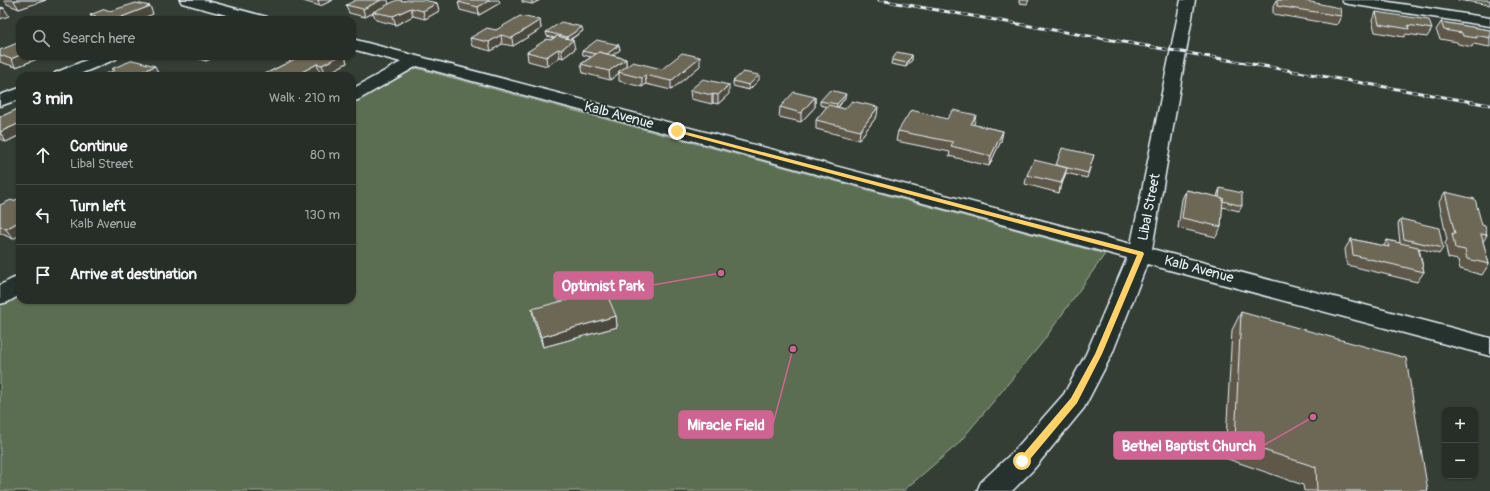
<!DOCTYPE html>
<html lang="en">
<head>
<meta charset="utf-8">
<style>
	:root { --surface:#272e28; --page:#2f3630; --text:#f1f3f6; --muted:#a4a8a8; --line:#434a45 }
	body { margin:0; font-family:Pangolin,sans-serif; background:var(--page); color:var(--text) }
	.controls { position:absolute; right:12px; bottom:12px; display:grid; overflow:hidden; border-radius:8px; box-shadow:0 1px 3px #0004 }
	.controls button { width:36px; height:36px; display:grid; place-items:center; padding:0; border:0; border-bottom:1px solid var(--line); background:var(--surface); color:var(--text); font:20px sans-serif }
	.stop { position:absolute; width:12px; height:12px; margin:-9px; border:3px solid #ffd166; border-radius:50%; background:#fff }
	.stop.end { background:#ffd166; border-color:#fff; box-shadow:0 1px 4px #0008 }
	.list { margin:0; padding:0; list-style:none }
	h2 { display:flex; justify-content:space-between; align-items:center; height:52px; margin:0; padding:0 16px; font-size:17px }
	h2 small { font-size:13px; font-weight:400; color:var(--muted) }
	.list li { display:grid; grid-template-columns:26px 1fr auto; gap:12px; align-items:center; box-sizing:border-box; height:60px; padding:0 16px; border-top:1px solid var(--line) }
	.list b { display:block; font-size:15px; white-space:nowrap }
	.list p { margin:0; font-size:13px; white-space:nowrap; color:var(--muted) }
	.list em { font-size:13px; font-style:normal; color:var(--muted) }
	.icon { flex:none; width:22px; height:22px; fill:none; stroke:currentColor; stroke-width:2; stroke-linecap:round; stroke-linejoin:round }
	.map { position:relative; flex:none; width:1490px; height:491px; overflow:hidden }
	.search { position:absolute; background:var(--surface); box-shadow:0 1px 3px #0004; left:16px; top:16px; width:340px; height:44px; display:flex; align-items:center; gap:10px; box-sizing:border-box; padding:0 14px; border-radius:12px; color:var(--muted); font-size:15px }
	.panel { position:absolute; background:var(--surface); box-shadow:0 1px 3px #0004; left:16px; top:72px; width:340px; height:232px; border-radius:12px }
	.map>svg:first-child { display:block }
	.green { fill:#5b6e51; stroke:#a2b0a4 }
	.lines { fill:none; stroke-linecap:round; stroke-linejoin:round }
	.minor-casing { stroke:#e8f1f8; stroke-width:3 }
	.minor { fill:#26332d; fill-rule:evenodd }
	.rail-casing { stroke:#e8f1f8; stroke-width:3 }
	.rail { stroke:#26332d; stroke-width:2; stroke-dasharray:6; stroke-linecap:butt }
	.wall { fill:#5e594a; stroke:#e8f1f8 }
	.shaded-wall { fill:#4c493c; stroke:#e8f1f8 }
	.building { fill:#6d6856; stroke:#e8f1f8 }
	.route { fill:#ffd166 }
	.labels { text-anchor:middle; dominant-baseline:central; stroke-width:4; stroke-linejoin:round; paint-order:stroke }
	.street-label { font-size:14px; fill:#e8f1f8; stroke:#26332d }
	.leader { fill:none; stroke:#cf6492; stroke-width:1.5 }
	.callout-dot { fill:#cf6492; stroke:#26332d; stroke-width:1.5 }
	.callout { fill:#cf6492; stroke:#cf6492; stroke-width:1.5 }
	.callout-label { font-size:15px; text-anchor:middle; font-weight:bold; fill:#fff }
</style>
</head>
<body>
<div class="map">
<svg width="1490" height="491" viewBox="0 0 1490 491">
	<rect width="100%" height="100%" fill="#343e35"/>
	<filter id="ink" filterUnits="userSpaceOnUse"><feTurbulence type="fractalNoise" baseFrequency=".025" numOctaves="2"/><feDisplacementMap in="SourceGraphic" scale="8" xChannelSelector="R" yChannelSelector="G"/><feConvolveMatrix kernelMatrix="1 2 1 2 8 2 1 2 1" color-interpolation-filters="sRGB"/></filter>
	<g filter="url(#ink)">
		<!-- green -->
		<path class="green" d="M416,68L1105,254L1041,344L958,444L903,491H0V305L20,293V300H352V104Z"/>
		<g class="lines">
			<defs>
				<g id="minor">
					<path d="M180,0H203L267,17L269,20H245L182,3Z"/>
					<path d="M1181,0H1195L1152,249L1490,338V356L1147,264L1112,354L1084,408L1033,470L1012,491H977L981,482L1013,452L1064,394L1086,354L1127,258L417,66L358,100L352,101V89L401,62L352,49V39L1131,244Z"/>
					<path d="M1342,0H1376L1490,18V26L1349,4L1344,3Z"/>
					<path d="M96,56H118L116,59L75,76H53L55,73Z"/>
					<path d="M20,88V99L0,106V95Z"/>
					<path d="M20,276V295L8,302L0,304V285L12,279Z"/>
				</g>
			</defs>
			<!-- minor casing -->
			<use href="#minor" class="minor-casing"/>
			<!-- minor -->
			<use href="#minor" class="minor"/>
			<defs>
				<path id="rail" d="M879,0L1490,105"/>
			</defs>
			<!-- rail casing -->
			<use href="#rail" class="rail-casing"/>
			<!-- rail -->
			<use href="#rail" class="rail"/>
		</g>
		<!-- wall -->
		<g class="wall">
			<path d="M4,0H46L19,9L7,4Z"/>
			<path d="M303,0H333L320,6L303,1Z"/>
			<path d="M522,0H540L532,4L522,2Z"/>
			<path d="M1019,0H1029L1027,4L1019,3Z"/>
			<path d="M1276,0H1301L1341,16L1337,25L1273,14V6Z"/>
			<path d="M1458,0H1490V5Z"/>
			<path d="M405,1L437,3L439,11L425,19L413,16L396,25L376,20L373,13L365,17L349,13L346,5L389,4Z"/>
			<path d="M458,2L500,3L479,15L460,10Z"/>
			<path d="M150,6L153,14L92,18L90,15L110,11Z"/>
			<path d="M1376,12L1432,29L1427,37L1406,34L1404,37L1375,32L1372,20Z"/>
			<path d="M540,20L541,29L513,46L502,44L491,51L472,46L470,38L496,30Z"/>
			<path d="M1441,22L1490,30V47L1473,44L1472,47L1458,44L1457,42L1440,39L1436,30Z"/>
			<path d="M583,31L570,40L575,49L563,58L560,57L547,66L528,61L527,52L554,38L547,36L546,32Z"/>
			<path d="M619,45L620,50L612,55L626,59V66L662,69L700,66L671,90L646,84L642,87L619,81V73L610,80L583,73L581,64L591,57L583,55L582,51Z"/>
			<path d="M0,50L20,56H45L16,67L0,62Z"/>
			<path d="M912,55V60L906,67L891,64L892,60Z"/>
			<path d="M188,56H217L206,61Z"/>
			<path d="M301,56H345L347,63L326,74L320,73L314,76H261Z"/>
			<path d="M759,80L749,90L733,86V81Z"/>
			<path d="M690,90L729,94L718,104L713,103L712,104L691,99Z"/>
			<path d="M815,97V107L801,122L779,117L780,107Z"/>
			<path d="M845,98L838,108L877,116L859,140L816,129V120L827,107L820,105V101Z"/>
			<path d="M20,108V135L6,142L0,139V117Z"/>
			<path d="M974,125L1003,131L1001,141L989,166L949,156L950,152L896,141L898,131Z"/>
			<path d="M1094,155L1087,178L1066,173L1059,193L1025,184L1027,175L1056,165Z"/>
			<path d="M1220,188L1242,206L1239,211L1222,207L1221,227L1216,237L1178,228L1182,199L1186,190L1217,197L1218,193Z"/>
			<path d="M1445,192L1482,225L1487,235L1483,242L1489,264L1482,275L1460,269L1458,260L1448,258L1445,243L1447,240L1439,202Z"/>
			<path d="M0,205L13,239L0,233Z"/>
			<path d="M1401,219L1443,248L1439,254L1419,248L1424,272L1417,282L1347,265L1345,249L1351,239L1384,246L1387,240L1400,243L1398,224Z"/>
			<path d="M532,309L616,316L617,327L543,347L534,320Z"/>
			<path d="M1241,312L1428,491H1304L1303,485L1225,458L1232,330Z"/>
		</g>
		<!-- shaded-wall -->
		<g class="shaded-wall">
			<path d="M17,0H46L19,9L14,1Z"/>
			<path d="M318,0H333L320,6Z"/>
			<path d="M381,0H388L389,5L373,12V13L365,17L363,9Z"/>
			<path d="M490,0H499L500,3L479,15L478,7Z"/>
			<path d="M532,0H540L532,4Z"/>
			<path d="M437,3L439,11L425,19L423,11Z"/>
			<path d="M150,6L153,14L139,20H114Z"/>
			<path d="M4,8L9,16L0,19V9Z"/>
			<path d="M411,8L413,16L396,25L393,16Z"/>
			<path d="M540,20L541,29L513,46L512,38Z"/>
			<path d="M582,27L583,31L567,41V37Z"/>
			<path d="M501,35L502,44L491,51L489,42Z"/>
			<path d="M573,40L575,49L563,58L561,50Z"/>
			<path d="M619,45L620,50L605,60L604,56Z"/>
			<path d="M558,49L560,57L547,66L546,57Z"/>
			<path d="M20,55V56H45L16,67L11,59Z"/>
			<path d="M912,55V60L906,67L907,63Z"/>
			<path d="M203,56H217L206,61Z"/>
			<path d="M340,56H345L347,63L326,74L322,65Z"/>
			<path d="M700,57V66L671,90V81Z"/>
			<path d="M626,59V67L618,72L619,73L610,80L609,71Z"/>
			<path d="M317,64L320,73L314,76H299L298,74Z"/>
			<path d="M155,66L159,75L157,76H132Z"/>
			<path d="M645,75L646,84L642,87V78Z"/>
			<path d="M759,75V80L749,90V85Z"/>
			<path d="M729,85V94L718,104V95Z"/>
			<path d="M713,94V103L712,104V95Z"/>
			<path d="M846,94L845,98L836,109L837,104Z"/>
			<path d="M815,97V107L801,122V113Z"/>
			<path d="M878,107L877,116L859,140L860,131Z"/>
			<path d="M976,115L974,124L969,133L971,124Z"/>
			<path d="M20,123V135L6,142L0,132Z"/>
			<path d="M1003,131L1001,141L989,166L991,156Z"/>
			<path d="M1067,168L1064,177L1059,193L1061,183Z"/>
			<path d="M20,221V235L13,239L6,229Z"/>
			<path d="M616,316L617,327L543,347L541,337Z"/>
		</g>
		<!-- building -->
		<g class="building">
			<path d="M356,0H381L363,9L346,5Z"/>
			<path d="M397,0L405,1L407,0H424L437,3L423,11L411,8L393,16L373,12Z"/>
			<path d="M462,0H490L478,7L458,2Z"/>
			<path d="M1277,0H1301L1340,8L1341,16L1277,6Z"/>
			<path d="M136,3L150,6L114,20H87L96,16L90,15L105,9L110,11Z"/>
			<path d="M0,7L4,8L0,9Z"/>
			<path d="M1376,12L1429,20L1432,29L1408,25L1409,29L1379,24Z"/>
			<path d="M520,16L540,20L512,38L501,35L489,42L470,38L487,28L496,30Z"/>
			<path d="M561,22L582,27L567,37L546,32Z"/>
			<path d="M1441,22L1490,30V38L1476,35L1477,38L1463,36L1462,33L1444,30Z"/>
			<path d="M557,36L573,40L561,50L558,49L546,57L527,52L547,39L551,40Z"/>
			<path d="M597,40L619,45L607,54L599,52L596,54L582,51Z"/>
			<path d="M20,42V55L11,59L0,55V50Z"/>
			<path d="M599,52L626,59L609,71L581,64Z"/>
			<path d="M897,52L912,55L907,63L892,60Z"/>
			<path d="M682,53L700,57L671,81L645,75L642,78L618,72L633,62L662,69Z"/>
			<path d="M301,56H340L322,65L317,64L298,74L304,75L303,76H261Z"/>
			<path d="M133,60L155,66L132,76H101L115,70L111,69Z"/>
			<path d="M743,72L759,75L749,85L733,81Z"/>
			<path d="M703,79L729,85L718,95L713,94L712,95L690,90Z"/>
			<path d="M830,90L846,94L837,104L820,101Z"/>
			<path d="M794,92L815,97L801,113L780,107Z"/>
			<path d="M852,101L878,107L860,131L816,120L828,105L845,109Z"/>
			<path d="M20,108V123L0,132V117Z"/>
			<path d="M911,110L947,119L953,110L976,115L971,124L1003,131L991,156L951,146L953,142L898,131Z"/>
			<path d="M1062,148L1094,155L1088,173L1056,165Z"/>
			<path d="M1034,160L1067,168L1061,183L1027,175Z"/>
			<path d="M1220,188L1242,193V206L1223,201V198L1219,197Z"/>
			<path d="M1186,190L1223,198L1221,227L1182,218Z"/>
			<path d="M1445,192L1475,199L1482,225L1485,226L1487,235L1481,234L1489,264L1467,259L1465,250L1455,248L1452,233L1455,234Z"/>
			<path d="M20,198V221L6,229L0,226V205L11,200L13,201Z"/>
			<path d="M1401,219L1439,228L1443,248L1404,239Z"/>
			<path d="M1351,239L1389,247L1387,240L1418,247L1424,272L1353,255Z"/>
			<path d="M605,290L616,316L541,337L532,309Z"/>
			<path d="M1241,312L1406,358L1428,491H1317L1316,467L1235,441Z"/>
		</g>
	</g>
	<!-- route -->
	<path class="route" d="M675,129L1143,252L1144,254L1102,354L1077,403L1026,464H1019L1018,461L1019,459L1071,398L1095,354L1137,255L675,132Z"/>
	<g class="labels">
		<!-- street labels -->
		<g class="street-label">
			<text transform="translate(619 115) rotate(15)">Kalb Avenue</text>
			<text transform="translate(1149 207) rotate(-79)">Libal Street</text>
			<text transform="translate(1199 269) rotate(15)">Kalb Avenue</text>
		</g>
	</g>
	<!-- callouts -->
	<path class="leader" d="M721 273L653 285M793 349L773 424M1313 417L1264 445"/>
	<g class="callout-dot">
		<circle cx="721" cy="273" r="4"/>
		<circle cx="793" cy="349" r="4"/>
		<circle cx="1313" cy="417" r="4"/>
	</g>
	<g class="callout">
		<rect x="554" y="272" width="99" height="27" rx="4"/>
		<rect x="679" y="411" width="94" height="27" rx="4"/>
		<rect x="1114" y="432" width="150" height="27" rx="4"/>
	</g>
	<g class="callout-label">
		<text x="603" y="291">Optimist Park</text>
		<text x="726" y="430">Miracle Field</text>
		<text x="1189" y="451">Bethel Baptist Church</text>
	</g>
</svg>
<div class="controls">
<button>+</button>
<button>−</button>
</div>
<div class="stop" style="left:1022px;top:461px"></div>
<div class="stop end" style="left:677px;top:131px"></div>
<div class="search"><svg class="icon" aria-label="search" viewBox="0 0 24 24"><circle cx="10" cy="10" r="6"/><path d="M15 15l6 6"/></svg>Search here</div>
<section class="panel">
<h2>3 min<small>Walk · 210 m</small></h2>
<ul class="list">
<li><svg class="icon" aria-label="ahead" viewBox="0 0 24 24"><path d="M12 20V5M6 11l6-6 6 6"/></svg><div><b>Continue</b><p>Libal Street</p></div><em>80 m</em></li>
<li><svg class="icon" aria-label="left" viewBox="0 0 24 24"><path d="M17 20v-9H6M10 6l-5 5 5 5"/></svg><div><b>Turn left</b><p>Kalb Avenue</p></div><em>130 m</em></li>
<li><svg class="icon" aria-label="arrive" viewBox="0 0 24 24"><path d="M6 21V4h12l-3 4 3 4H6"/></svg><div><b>Arrive at destination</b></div></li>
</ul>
</section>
</div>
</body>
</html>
